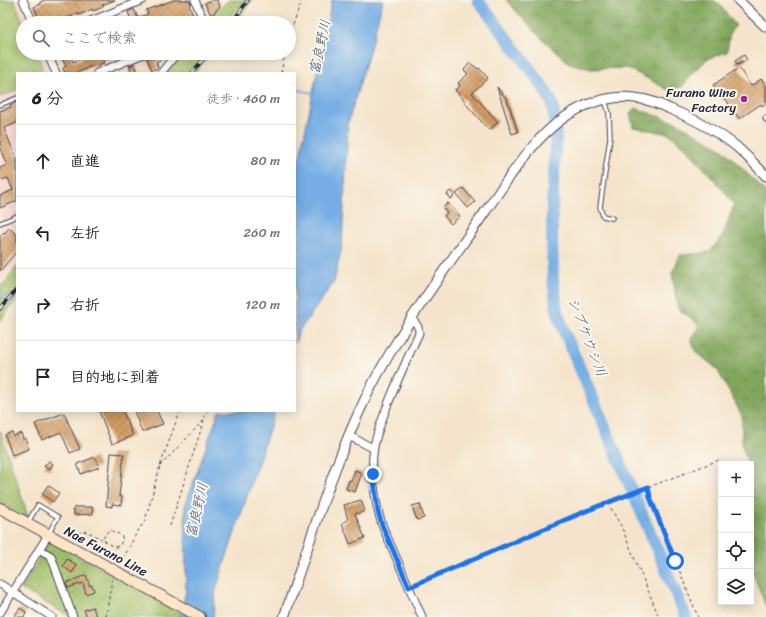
<!DOCTYPE html>
<html lang="ja">
<head>
<meta charset="utf-8">
<style>
	:root { --surface:#fff; --page:#f6f6f6; --text:#222; --muted:#767676; --line:#e0e0e0 }
	body { margin:0; font-family:Sriracha,"Klee One",sans-serif; background:var(--page); color:var(--text) }
	.controls { position:absolute; right:12px; bottom:12px; display:grid; overflow:hidden; border-radius:0px; box-shadow:0 2px 10px #0003 }
	.controls button { width:36px; height:36px; display:grid; place-items:center; padding:0; border:0; border-bottom:1px solid var(--line); background:var(--surface); color:var(--text); font:20px sans-serif }
	.stop { position:absolute; width:12px; height:12px; margin:-9px; border:3px solid #1a73e8; border-radius:50%; background:#fff }
	.stop.end { background:#1a73e8; border-color:#fff; box-shadow:0 1px 4px #0008 }
	.list { margin:0; padding:0; list-style:none }
	h2 { display:flex; justify-content:space-between; align-items:center; height:52px; margin:0; padding:0 16px; font-size:17px }
	h2 small { font-size:13px; font-weight:400; color:var(--muted) }
	.list li { display:grid; grid-template-columns:26px 1fr auto; gap:12px; align-items:center; box-sizing:border-box; height:72px; padding:0 16px; border-top:1px solid var(--line) }
	.list b { display:block; font-size:15px; white-space:nowrap }
	.list em { font-size:13px; font-style:normal; color:var(--muted) }
	.icon { flex:none; width:22px; height:22px; fill:none; stroke:currentColor; stroke-width:2; stroke-linecap:round; stroke-linejoin:round }
	.map { position:relative; flex:none; width:766px; height:617px; overflow:hidden }
	.search { position:absolute; background:var(--surface); box-shadow:0 2px 10px #0003; left:16px; top:16px; width:280px; height:44px; display:flex; align-items:center; gap:10px; box-sizing:border-box; padding:0 14px; border-radius:22px; color:var(--muted); font-size:15px }
	.panel { position:absolute; background:var(--surface); box-shadow:0 2px 10px #0003; left:16px; top:72px; width:280px; height:340px; border-radius:0px }
	.map>svg:first-child { display:block }
	.built { fill:#f7d1c9 }
	.green { fill:url(#green-dots); stroke:#627152 }
	.forest { fill:url(#forest-crowns); stroke:#52644c }
	.pitch { fill:#a2c068; stroke:#627152 }
	.water { fill:#74ade4; stroke:#4b6890 }
	.lines { fill:none; stroke-linecap:round; stroke-linejoin:round }
	.stream { stroke:#74ade4; stroke-width:2 }
	.river { stroke:#74ade4; stroke-width:12 }
	.building { fill:url(#building-cross-hatch) }
	.service-casing { stroke:#423f51; stroke-width:5.5 }
	.minor-casing { stroke:#423f51; stroke-width:9 }
	.tertiary-casing { stroke:#423f51; stroke-width:11 }
	.secondary-casing { stroke:#423f51; stroke-width:12 }
	.path { stroke:#423f51; stroke-width:1; stroke-dasharray:3 3; stroke-linecap:butt }
	.service { stroke:#fff; stroke-width:3.5 }
	.minor { stroke:#fff; stroke-width:7 }
	.tertiary { stroke:#fff; stroke-width:9 }
	.secondary { stroke:#fde5c5; stroke-width:10 }
	.rail-casing { stroke:#22223b; stroke-width:3.5 }
	.rail { stroke:#fbf7ec; stroke-width:2; stroke-dasharray:6; stroke-linecap:butt }
	.route { stroke:#1a73e8; stroke-width:5 }
	.poi-dot { fill:#b5179e; stroke:#fbf7ec; stroke-width:1.5 }
	.labels { text-anchor:middle; dominant-baseline:central; stroke-width:4; stroke-linejoin:round; paint-order:stroke }
	.poi-label { font-size:13px; fill:#22223b; stroke:#fbf7ec; text-anchor:end }
	.street-label { font-size:13px; fill:#22223b; stroke:#fbf7ec }
	.water-label { font-size:14px; font-style:italic; fill:#435a7f; stroke:#fbf7ec }
</style>
</head>
<body>
<div class="map">
<svg width="766" height="617" viewBox="0 0 766 617">
	<defs>
		<pattern id="green-dots" width="8" height="8" patternUnits="userSpaceOnUse"><rect width="8" height="8" fill="#a2c068"/><path d="M2 2h.1M6 6h.1" fill="none" stroke="#849c57" stroke-width="1.8" stroke-linecap="round"/></pattern>
		<pattern id="forest-crowns" width="20" height="18" patternUnits="userSpaceOnUse"><rect width="20" height="18" fill="#81a65c"/><path d="M2 6a3 3 0 1 1 6 0M12 15a3 3 0 1 1 6 0" fill="none" stroke="#69874d"/></pattern>
		<pattern id="building-cross-hatch" width="8" height="8" patternUnits="userSpaceOnUse"><rect width="8" height="8" fill="#d49c62"/><path d="M0 0l8 8M0 8l8-8" fill="none" stroke="#ac7f52"/></pattern>
	</defs>
	<rect width="100%" height="100%" fill="#fbf7ec"/>
	<filter id="ink" filterUnits="userSpaceOnUse"><feTurbulence type="fractalNoise" baseFrequency=".025" numOctaves="2"/><feDisplacementMap in="SourceGraphic" scale="8" xChannelSelector="R" yChannelSelector="G"/><feConvolveMatrix kernelMatrix="1 2 1 2 8 2 1 2 1" color-interpolation-filters="sRGB"/></filter>
	<filter id="wash" filterUnits="userSpaceOnUse"><feTurbulence type="fractalNoise" baseFrequency=".012" numOctaves="4" result="noise"/><feDisplacementMap in="SourceGraphic" scale="16" xChannelSelector="R" yChannelSelector="G"/><feGaussianBlur stdDeviation="0.9" result="paint"/><feColorMatrix in="noise" values="0 0 0 0 0 0 0 0 0 0 0 0 0 0 0 0 0 1.4 0 .05"/><feComposite in="paint" operator="in"/></filter>
	<g filter="url(#wash)">
		<rect width="100%" height="100%" fill="#f5e4cb"/>
		<!-- built -->
		<path class="built" d="M0,0H18L28,23H23V53H41L49,73H17V259L0,280Z"/>
		<!-- green -->
		<g class="green">
			<path d="M229,0H252L235,23H202Z"/>
			<path d="M177,53H211L195,73H161Z"/>
			<path d="M17,266V299L0,321V285L2,286Z"/>
			<path d="M0,430L29,519L0,503Z"/>
			<path d="M50,540L187,616V617H71L21,589Z"/>
		</g>
		<!-- forest -->
		<g class="forest">
			<path d="M506,0H713L719,4L736,26L730,32L727,52L707,59L690,77L682,87L668,90L650,80L627,68L591,69L569,63L539,36Z"/>
			<path d="M635,108L678,123L723,149L766,192V607L751,568V498L752,495L751,464H748L742,446V416L717,369L695,351L691,338L699,326L690,317L678,309L672,274L680,255L710,252L723,235L734,205L724,191L685,147L669,134L633,127L630,113Z"/>
		</g>
		<!-- pitch -->
		<path class="pitch" d="M0,0H14L23,23V53H36L42,67L40,73H17V90L0,97Z"/>
		<!-- water -->
		<g class="water">
			<path d="M332,0H383L373,38L348,123L342,246L334,282L299,331L295,343V180Z"/>
			<path d="M219,411H275L267,436L216,589L213,617H180L186,591L185,506Z"/>
		</g>
		<g class="lines">
			<!-- stream -->
			<g class="stream">
				<path d="M295,89L313,93"/>
				<path d="M0,295L17,300"/>
			</g>
			<!-- river -->
			<path class="river" d="M478,0L539,81L552,102L553,108L556,136L552,206V238L553,280L557,310L564,331L686,617"/>
		</g>
		<g id="blocks">
			<!-- building -->
			<g class="building">
				<path d="M45,0H115L102,5L103,7L93,11L92,9L79,15L78,13L57,23H41L34,7L41,4L40,2Z"/>
				<path d="M174,0H189L191,4L189,5L195,20L187,23H156L154,19L146,23H125L131,20L128,12L134,9L138,18L148,14L146,10Z"/>
				<path d="M213,0H217L220,6L214,13L211,15L205,3Z"/>
				<path d="M60,53H69L73,62L88,56V57L99,53H119L103,60L104,63L95,66L94,65L76,73H65L63,68L66,67Z"/>
				<path d="M155,53H171L167,57L156,62L158,68L152,70L147,59L156,55Z"/>
				<path d="M744,55L747,60L738,65L735,61Z"/>
				<path d="M470,63L478,69L479,68L488,78L472,93L498,122L489,130L465,103L466,102L455,90L460,86L458,83L468,74L464,70Z"/>
				<path d="M135,64L138,73H132L129,66Z"/>
				<path d="M739,68L751,86L761,79L766,86V103L762,106L761,104L739,119L725,98L723,99L713,85Z"/>
				<path d="M497,87L507,99L518,132L512,134Z"/>
				<path d="M17,102V123L4,128L17,160V201L0,208V196L13,190L8,178L0,181V168L7,165L0,148V111L11,107L10,105Z"/>
				<path d="M463,188L475,202L468,208L456,194Z"/>
				<path d="M450,191L455,195L451,199L447,194Z"/>
				<path d="M448,203L460,216L451,224L444,216L447,213L443,208Z"/>
				<path d="M9,228L17,235V251L0,271V236L4,232L5,233Z"/>
				<path d="M99,411H123L133,436L112,444Z"/>
				<path d="M134,411H157L163,424L142,432Z"/>
				<path d="M64,413L80,449L70,453L61,432L42,440L35,424Z"/>
				<path d="M12,432L13,436L21,433L23,439L25,438L29,449L12,455L5,435Z"/>
				<path d="M111,453L124,454L119,496L122,497L121,505L112,504V507L106,506Z"/>
				<path d="M95,457L99,467L81,474L77,464Z"/>
				<path d="M49,461L53,464L49,470L44,466Z"/>
				<path d="M355,470L362,473L355,492L346,489L349,480L351,481Z"/>
				<path d="M48,485L59,493L53,502L42,494Z"/>
				<path d="M361,500L365,511L355,514L365,538L350,544L342,523L348,520L344,505Z"/>
				<path d="M420,504L424,518L417,520L412,506Z"/>
				<path d="M74,507H92L93,514L74,515Z"/>
				<path d="M67,559L77,565L72,573L63,566Z"/>
				<path d="M86,575L90,586L92,585L94,591L86,594L83,583L68,588L66,583Z"/>
				<path d="M93,607L96,616L92,617H87L84,610Z"/>
				<path d="M20,608L26,612L24,617H14Z"/>
			</g>
		</g>
	</g>
	<g filter="url(#ink)">
		<use href="#blocks" fill-opacity="0" stroke="#423f51" stroke-width="1"/>
		<g class="lines">
			<defs>
				<g id="service">
					<path d="M605,100L609,113L610,138L600,207L603,216L612,218"/>
					<path d="M0,105L17,98"/>
					<path d="M765,118L766,120"/>
					<path d="M0,223L17,216"/>
					<path d="M28,522L38,505L58,517L48,534"/>
				</g>
				<g id="minor">
					<path d="M23,0L33,23"/>
					<path d="M195,0L204,22L202,23"/>
					<path d="M86,23L143,0"/>
					<path d="M47,53L56,73"/>
					<path d="M97,73L146,53"/>
					<path d="M161,73L177,53"/>
					<path d="M411,319C416,323 419,326 419,333C407,359 395,385 385,412C381,423 376,435 374,447C370,470 375,503 382,525L422,617"/>
					<path d="M349,436L373,448"/>
					<path d="M39,549L51,556L73,617"/>
					<path d="M0,584L52,617"/>
					<path d="M0,613L48,535"/>
				</g>
				<g id="tertiary">
					<path d="M738,0L766,27"/>
					<path d="M284,617C310,542 333,464 368,393C401,328 444,271 485,212C515,170 543,119 595,102C608,98 622,96 635,98C648,99 659,104 670,109C694,119 717,131 737,147C747,156 757,166 766,176"/>
				</g>
				<path id="secondary" d="M0,508L200,617"/>
			</defs>
			<!-- service casing -->
			<use href="#service" class="service-casing"/>
			<!-- minor casing -->
			<use href="#minor" class="minor-casing"/>
			<!-- tertiary casing -->
			<use href="#tertiary" class="tertiary-casing"/>
			<!-- secondary casing -->
			<use href="#secondary" class="secondary-casing"/>
			<!-- path -->
			<g class="path">
				<path d="M289,36L302,0"/>
				<path d="M281,73L285,53"/>
				<path d="M160,466L204,420"/>
				<path d="M648,487L650,497L698,617"/>
				<path d="M608,503L613,512L621,526L659,617"/>
				<path d="M170,526L207,411"/>
				<path d="M74,538C83,525 91,535 102,539"/>
				<path d="M94,549C99,545 105,547 107,553"/>
				<path d="M107,553L110,554L114,551L116,547L120,545L123,539L121,535L110,530L106,533L103,539L108,544L116,547"/>
				<path d="M119,563L128,550L137,532L145,521L160,466L180,411"/>
				<path d="M416,584L586,511L719,460"/>
				<path d="M106,617L112,579"/>
			</g>
			<!-- service -->
			<use href="#service" class="service"/>
			<!-- minor -->
			<use href="#minor" class="minor"/>
			<!-- tertiary -->
			<use href="#tertiary" class="tertiary"/>
			<!-- secondary -->
			<use href="#secondary" class="secondary"/>
			<defs>
				<g id="rail">
					<path d="M232,23L248,0"/>
					<path d="M192,73L208,53"/>
					<path d="M0,309L17,289"/>
				</g>
			</defs>
			<!-- rail casing -->
			<use href="#rail" class="rail-casing"/>
			<!-- rail -->
			<use href="#rail" class="rail"/>
		</g>
	</g>
	<g class="lines" filter="url(#ink)">
		<!-- route -->
		<path class="route" d="M373,474L378,512L382,525L409,587L586,511L648,487L650,497L675,561"/>
	</g>
	<!-- markers -->
	<circle class="poi-dot" cx="744" cy="99" r="4"/>
	<g class="labels">
		<!-- poi labels -->
		<g class="poi-label">
			<text x="736" y="92">Furano Wine<tspan x="736" dy="15">Factory</tspan></text>
		</g>
		<!-- street labels -->
		<g class="street-label">
			<text transform="translate(106 551) rotate(28)">Nae Furano Line</text>
		</g>
		<!-- water labels -->
		<g class="water-label">
			<text transform="translate(320 47) rotate(-78)">富良野川</text>
			<text transform="translate(587 337) rotate(69)">シブケウシ川</text>
			<text transform="translate(197 510) rotate(-77)">富良野川</text>
		</g>
	</g>
</svg>
<div class="controls">
<button>+</button>
<button>−</button>
<button><svg class="icon" aria-label="locate" viewBox="0 0 24 24"><circle cx="12" cy="12" r="6"/><path d="M12 2v4M12 18v4M2 12h4M18 12h4"/></svg></button>
<button><svg class="icon" aria-label="layers" viewBox="0 0 24 24"><path d="M12 4l9 5-9 5-9-5zM3 14l9 5 9-5"/></svg></button>
</div>
<div class="stop" style="left:675px;top:561px"></div>
<div class="stop end" style="left:373px;top:474px"></div>
<div class="search"><svg class="icon" aria-label="search" viewBox="0 0 24 24"><circle cx="10" cy="10" r="6"/><path d="M15 15l6 6"/></svg>ここで検索</div>
<section class="panel">
<h2>6 分<small>徒歩 · 460 m</small></h2>
<ul class="list">
<li><svg class="icon" aria-label="ahead" viewBox="0 0 24 24"><path d="M12 20V5M6 11l6-6 6 6"/></svg><div><b>直進</b></div><em>80 m</em></li>
<li><svg class="icon" aria-label="left" viewBox="0 0 24 24"><path d="M17 20v-9H6M10 6l-5 5 5 5"/></svg><div><b>左折</b></div><em>260 m</em></li>
<li><svg class="icon" aria-label="right" viewBox="0 0 24 24"><path d="M7 20v-9h11M14 6l5 5-5 5"/></svg><div><b>右折</b></div><em>120 m</em></li>
<li><svg class="icon" aria-label="arrive" viewBox="0 0 24 24"><path d="M6 21V4h12l-3 4 3 4H6"/></svg><div><b>目的地に到着</b></div></li>
</ul>
</section>
</div>
</body>
</html>
